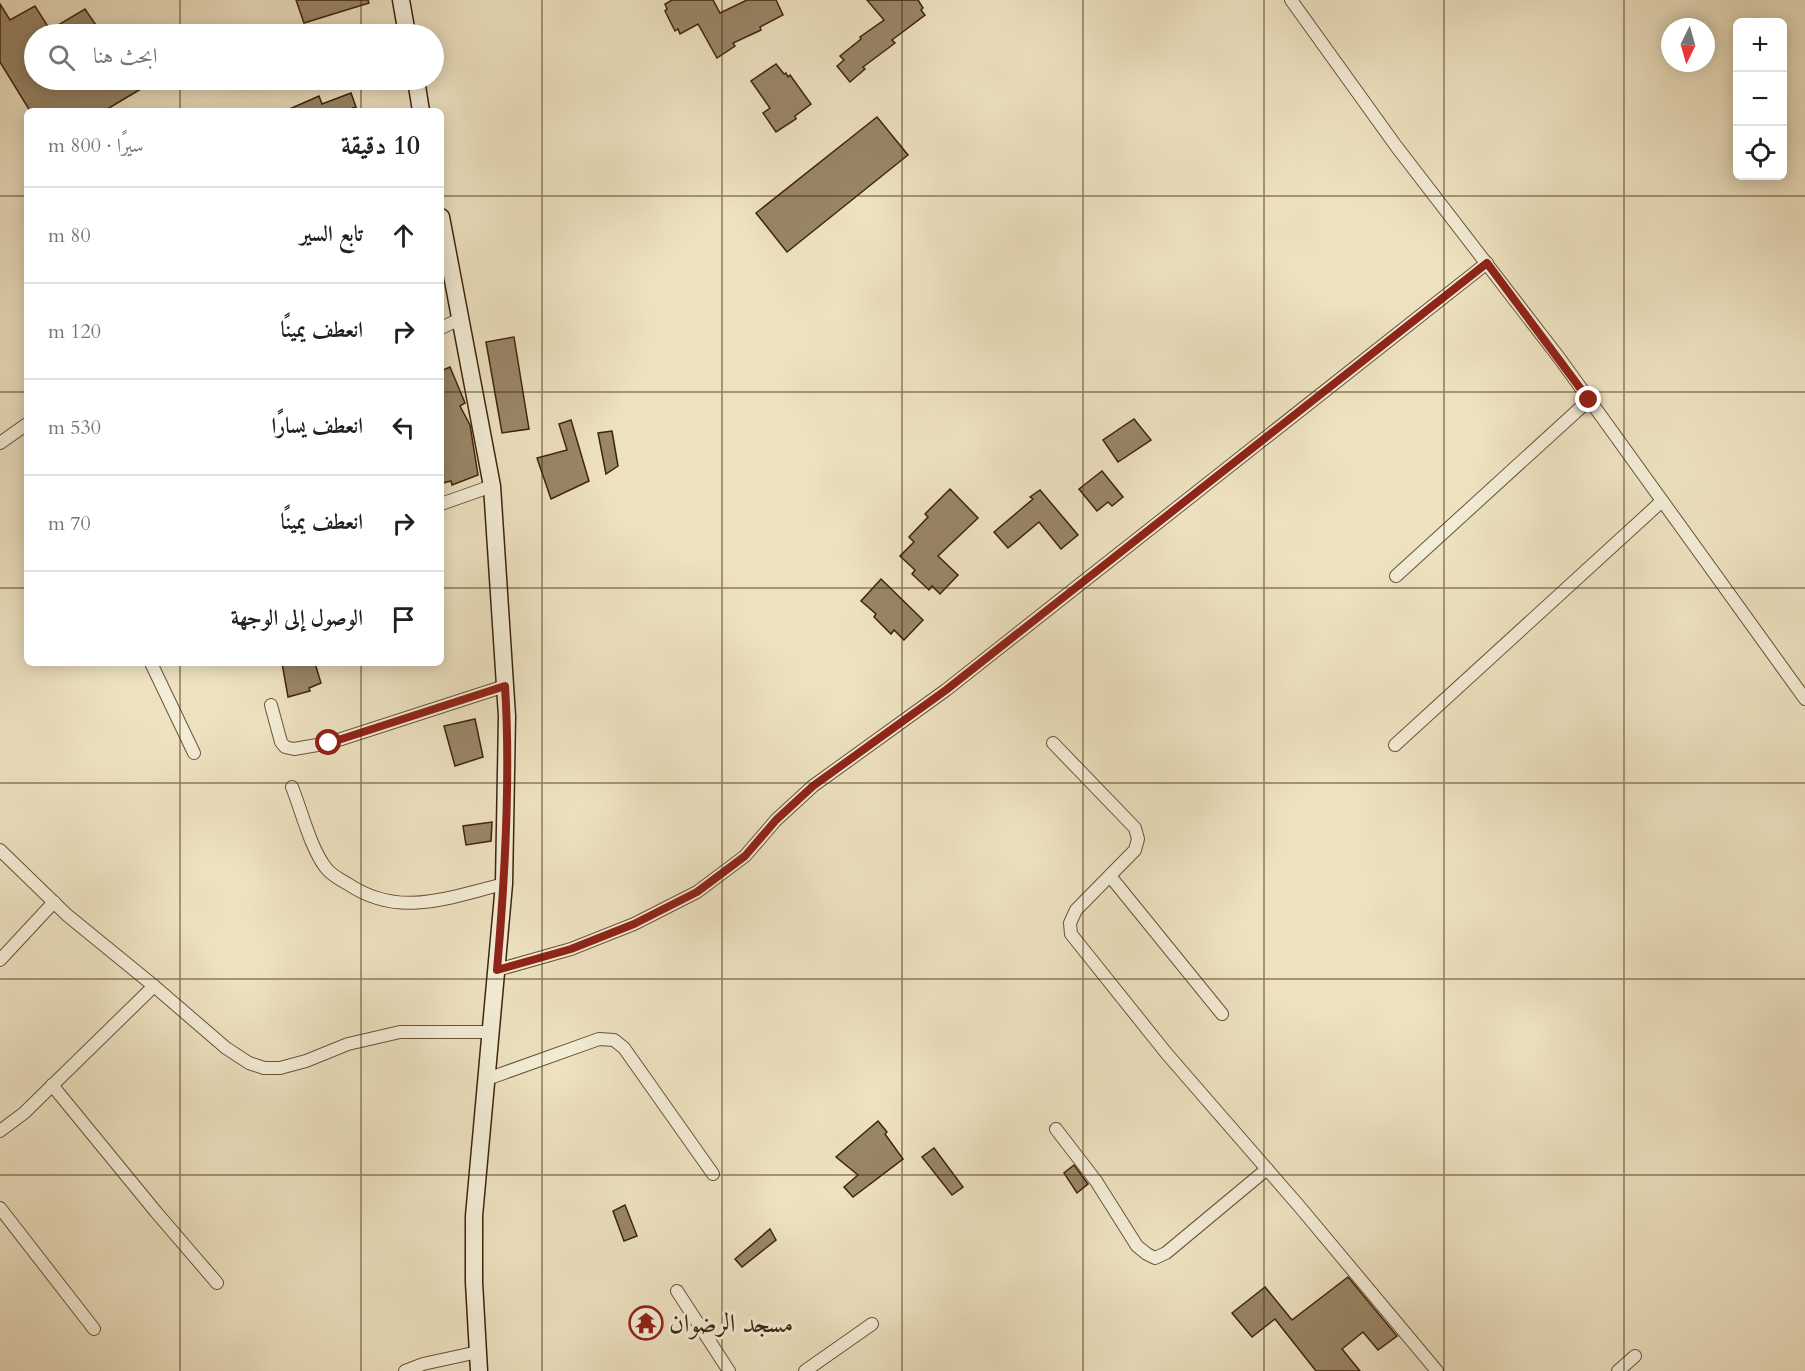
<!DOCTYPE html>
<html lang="ar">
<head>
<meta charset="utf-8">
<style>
	:root { --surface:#fff; --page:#f6f6f6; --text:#202124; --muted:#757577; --line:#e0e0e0 }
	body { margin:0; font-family:Cardo,Amiri,serif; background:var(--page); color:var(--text); direction:rtl }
	.controls { position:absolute; right:18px; top:18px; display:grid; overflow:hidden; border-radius:9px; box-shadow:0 3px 15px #0003 }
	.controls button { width:54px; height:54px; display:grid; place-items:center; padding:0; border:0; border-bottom:2px solid var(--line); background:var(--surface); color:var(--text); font:30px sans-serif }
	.compass { position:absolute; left:1661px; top:18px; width:54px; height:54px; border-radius:50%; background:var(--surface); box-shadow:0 3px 15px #0003; rotate:185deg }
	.stop { position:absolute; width:18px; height:18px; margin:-14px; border:4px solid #8f2418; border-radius:50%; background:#fff }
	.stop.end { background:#8f2418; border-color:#fff; box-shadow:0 2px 6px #0008 }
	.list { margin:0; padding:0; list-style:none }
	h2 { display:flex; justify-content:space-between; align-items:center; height:78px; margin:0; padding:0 24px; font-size:26px }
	h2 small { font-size:20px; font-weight:400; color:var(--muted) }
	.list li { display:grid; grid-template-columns:39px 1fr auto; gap:18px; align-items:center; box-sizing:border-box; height:96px; padding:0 24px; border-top:2px solid var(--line) }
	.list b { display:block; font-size:22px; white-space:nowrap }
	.list em { font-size:20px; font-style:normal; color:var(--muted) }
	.icon { flex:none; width:33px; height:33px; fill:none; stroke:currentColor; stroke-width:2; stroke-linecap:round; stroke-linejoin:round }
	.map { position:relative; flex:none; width:1805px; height:1371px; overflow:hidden; direction:ltr }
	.search { position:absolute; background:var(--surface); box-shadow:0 3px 15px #0003; left:24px; top:24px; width:420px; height:66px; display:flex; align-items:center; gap:15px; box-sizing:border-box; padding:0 21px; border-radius:33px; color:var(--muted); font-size:22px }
	.panel { position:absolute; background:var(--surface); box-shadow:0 3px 15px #0003; left:24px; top:108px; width:420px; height:558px; border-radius:9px; direction:rtl }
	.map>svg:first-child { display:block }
	.building { fill:#998668; stroke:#3e2409; stroke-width:1.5 }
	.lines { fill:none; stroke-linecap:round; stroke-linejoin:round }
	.street-casing { stroke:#6a5337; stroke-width:14 }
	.secondary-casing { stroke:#3e2409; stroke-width:19 }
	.street { stroke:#f3ecd6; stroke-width:12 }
	.secondary { stroke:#f3ecd6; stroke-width:16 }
	.route { stroke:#8f2418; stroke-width:8 }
	.grid { fill:none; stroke:#3e2409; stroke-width:1.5; stroke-opacity:0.55 }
	.labels { text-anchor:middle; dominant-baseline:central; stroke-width:6; stroke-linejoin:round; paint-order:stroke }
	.poi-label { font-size:26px; fill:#3e2409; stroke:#f3ecd6; text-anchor:start }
</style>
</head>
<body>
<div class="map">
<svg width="1805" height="1371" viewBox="0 0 1805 1371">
	<rect width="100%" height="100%" fill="#ede1c0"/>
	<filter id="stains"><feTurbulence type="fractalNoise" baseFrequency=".00333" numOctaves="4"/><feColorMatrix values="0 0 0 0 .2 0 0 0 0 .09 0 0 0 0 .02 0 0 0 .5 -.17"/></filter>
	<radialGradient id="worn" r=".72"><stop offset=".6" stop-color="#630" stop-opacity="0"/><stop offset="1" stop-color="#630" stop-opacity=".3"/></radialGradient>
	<!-- building -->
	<g class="building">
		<path d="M296,0H368L369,3L304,23Z"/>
		<path d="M672,0H713L720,13L747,0H776L783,15L760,27L761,30L733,43L735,46L717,58L698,24L680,34L678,29L675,31L665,11L667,9L665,4Z"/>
		<path d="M867,0H918L923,8L921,10L925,15L892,40L895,43L863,67L865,69L850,82L837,66L844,60L840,56L861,39L860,37L884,20Z"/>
		<path d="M0,4L10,20L35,6L50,30L85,9L102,34H34V80H94L100,89L116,80H156L104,111H30L0,62Z"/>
		<path d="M776,64L784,74L786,73L788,77L790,75L811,104L795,116L796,119L776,132L763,113L770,108L751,81Z"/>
		<path d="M351,93L356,107L345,111H285L319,96L322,104Z"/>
		<path d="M877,117L908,155L787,252L756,213Z"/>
		<path d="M514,337L529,429L502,433L486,342Z"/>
		<path d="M450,367L465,403L460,406L470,425L478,475L452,485L451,481L443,483L441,476V371Z"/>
		<path d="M1134,419L1151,440L1118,462L1103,440Z"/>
		<path d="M571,420L589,481L551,499L537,458L567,450L559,424Z"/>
		<path d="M612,431L618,466L606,474L598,433Z"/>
		<path d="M1102,471L1123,497L1112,506L1108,502L1097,511L1079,489Z"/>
		<path d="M950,489L978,518L938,556L958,575L940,594L932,586L929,590L912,574L915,570L900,556L914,542L909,537L928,517L925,514Z"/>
		<path d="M1040,490L1078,535L1061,549L1039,522L1008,548L994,532L1033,499L1030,497Z"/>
		<path d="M881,579L923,620L904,640L894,630L891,634L874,617L876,614L861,601Z"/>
		<path d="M282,663H315L321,683L309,688L310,691L288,697Z"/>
		<path d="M475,719L483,757L455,766L444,726Z"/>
		<path d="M492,822L491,841L466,845L463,826Z"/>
		<path d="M878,1121L887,1132L885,1134L903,1159L853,1197L844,1187L858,1175L836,1157Z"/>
		<path d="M934,1148L963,1187L952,1195L922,1157Z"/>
		<path d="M1074,1165L1088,1184L1077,1193L1064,1173Z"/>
		<path d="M625,1205L637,1236L624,1241L613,1211Z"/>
		<path d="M770,1229L776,1240L742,1267L735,1259Z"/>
		<path d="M1348,1277L1397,1336L1378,1350L1363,1332L1342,1349L1360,1371H1316L1275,1319L1252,1337L1232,1313L1265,1287L1292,1320Z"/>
	</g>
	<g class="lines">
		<defs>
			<g id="street">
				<path d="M1291,0L1396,146L1560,359L1805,699"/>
				<path d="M441,328L460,319"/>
				<path d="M0,443L27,424"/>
				<path d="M441,504L492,486"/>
				<path d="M1396,576L1589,400"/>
				<path d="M151,663L194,753"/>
				<path d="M271,705L281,742L285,747L294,749L329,743L505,686"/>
				<path d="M1053,743L1135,828L1138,839L1135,850L1076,910L1070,923L1071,934L1167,1054L1299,1206L1437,1371"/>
				<path d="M1395,745L1662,501"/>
				<path d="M292,787C302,812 310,847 326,868C331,875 341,880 348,884C400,919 449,897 504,884"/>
				<path d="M0,850L67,915L154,986L226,1048L249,1063L264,1068H280L306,1061L348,1044L400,1032H491"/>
				<path d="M1110,876L1222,1014"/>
				<path d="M0,960L54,902"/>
				<path d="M497,970L571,949L634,924L697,892L745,856L776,820L813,786L946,690L1487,263"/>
				<path d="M487,1079L599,1039L614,1040L624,1048L713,1174"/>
				<path d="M52,1085L156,1212L217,1283"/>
				<path d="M1056,1129L1096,1181L1137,1246L1147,1254L1155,1258L1166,1253L1267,1169"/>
				<path d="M0,1131L24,1113L154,986"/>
				<path d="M0,1208L94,1329"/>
				<path d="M677,1291L729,1371"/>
				<path d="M405,1371L423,1364L478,1352"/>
				<path d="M805,1371L872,1324"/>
				<path d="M1618,1371L1635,1356"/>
			</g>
			<g id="secondary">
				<path d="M401,0L407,34"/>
				<path d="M416,80L421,111"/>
				<path d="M441,217L492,486L507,716L504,884L474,1216V1282L479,1371"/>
			</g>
		</defs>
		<!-- street casing -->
		<use href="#street" class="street-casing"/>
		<!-- secondary casing -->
		<use href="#secondary" class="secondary-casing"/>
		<!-- street -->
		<use href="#street" class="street"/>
		<!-- secondary -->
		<use href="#secondary" class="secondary"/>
	</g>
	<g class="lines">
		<!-- route -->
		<path class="route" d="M329,743L505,686C511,779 505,878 497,970L571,949L634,924L697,892L745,856L776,820L813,786L946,690L1487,263L1589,400"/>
	</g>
	<!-- grid -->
	<path class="grid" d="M180,0V34M361,0V34M542,0V1371M722,0V1371M902,0V1371M1083,0V1371M1264,0V1371M1444,0V1371M1624,0V1371M180,80V111M361,80V111M0,196H27M441,196H1805M0,392H27M441,392H1805M0,588H27M441,588H1805M180,663V1371M361,663V1371M0,783H1805M0,979H1805M0,1175H1805"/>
	<!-- icons -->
	<defs>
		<symbol id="temple-ring" viewBox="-11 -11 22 22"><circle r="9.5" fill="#f3ecd6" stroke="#8f2418" stroke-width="1.5"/><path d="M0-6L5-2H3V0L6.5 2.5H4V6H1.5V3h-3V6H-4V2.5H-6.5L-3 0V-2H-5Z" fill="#8f2418"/></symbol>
	</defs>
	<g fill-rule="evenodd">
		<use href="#temple-ring" x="627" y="1304" width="38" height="38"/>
	</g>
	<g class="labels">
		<!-- poi labels -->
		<g class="poi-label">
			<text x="669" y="1323">مسجد الرضوان</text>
		</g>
	</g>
	<rect width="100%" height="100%" filter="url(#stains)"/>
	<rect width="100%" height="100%" fill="url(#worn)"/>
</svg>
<div class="controls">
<button>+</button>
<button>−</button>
<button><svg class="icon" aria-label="locate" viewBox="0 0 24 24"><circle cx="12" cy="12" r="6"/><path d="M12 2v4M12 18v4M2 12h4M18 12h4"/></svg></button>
</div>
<svg class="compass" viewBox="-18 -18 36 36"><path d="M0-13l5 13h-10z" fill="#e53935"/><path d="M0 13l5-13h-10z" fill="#757577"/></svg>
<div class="stop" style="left:329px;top:743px"></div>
<div class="stop end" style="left:1589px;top:400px"></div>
<div class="search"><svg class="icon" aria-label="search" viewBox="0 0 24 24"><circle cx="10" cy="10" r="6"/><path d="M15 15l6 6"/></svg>ابحث هنا</div>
<section class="panel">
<h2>10 دقيقة<small>سيرًا · 800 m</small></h2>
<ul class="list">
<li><svg class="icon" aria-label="ahead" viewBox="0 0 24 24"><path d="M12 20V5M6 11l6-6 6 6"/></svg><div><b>تابع السير</b></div><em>80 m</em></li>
<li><svg class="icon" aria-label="right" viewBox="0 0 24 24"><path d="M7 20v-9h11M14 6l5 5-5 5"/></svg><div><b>انعطف يمينًا</b></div><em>120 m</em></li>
<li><svg class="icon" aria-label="left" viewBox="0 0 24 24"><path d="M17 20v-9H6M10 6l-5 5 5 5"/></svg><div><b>انعطف يسارًا</b></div><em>530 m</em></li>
<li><svg class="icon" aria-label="right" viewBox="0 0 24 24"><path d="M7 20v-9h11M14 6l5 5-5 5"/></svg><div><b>انعطف يمينًا</b></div><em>70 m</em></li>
<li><svg class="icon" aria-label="arrive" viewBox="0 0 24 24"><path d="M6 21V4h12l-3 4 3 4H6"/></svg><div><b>الوصول إلى الوجهة</b></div></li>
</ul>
</section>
</div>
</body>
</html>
